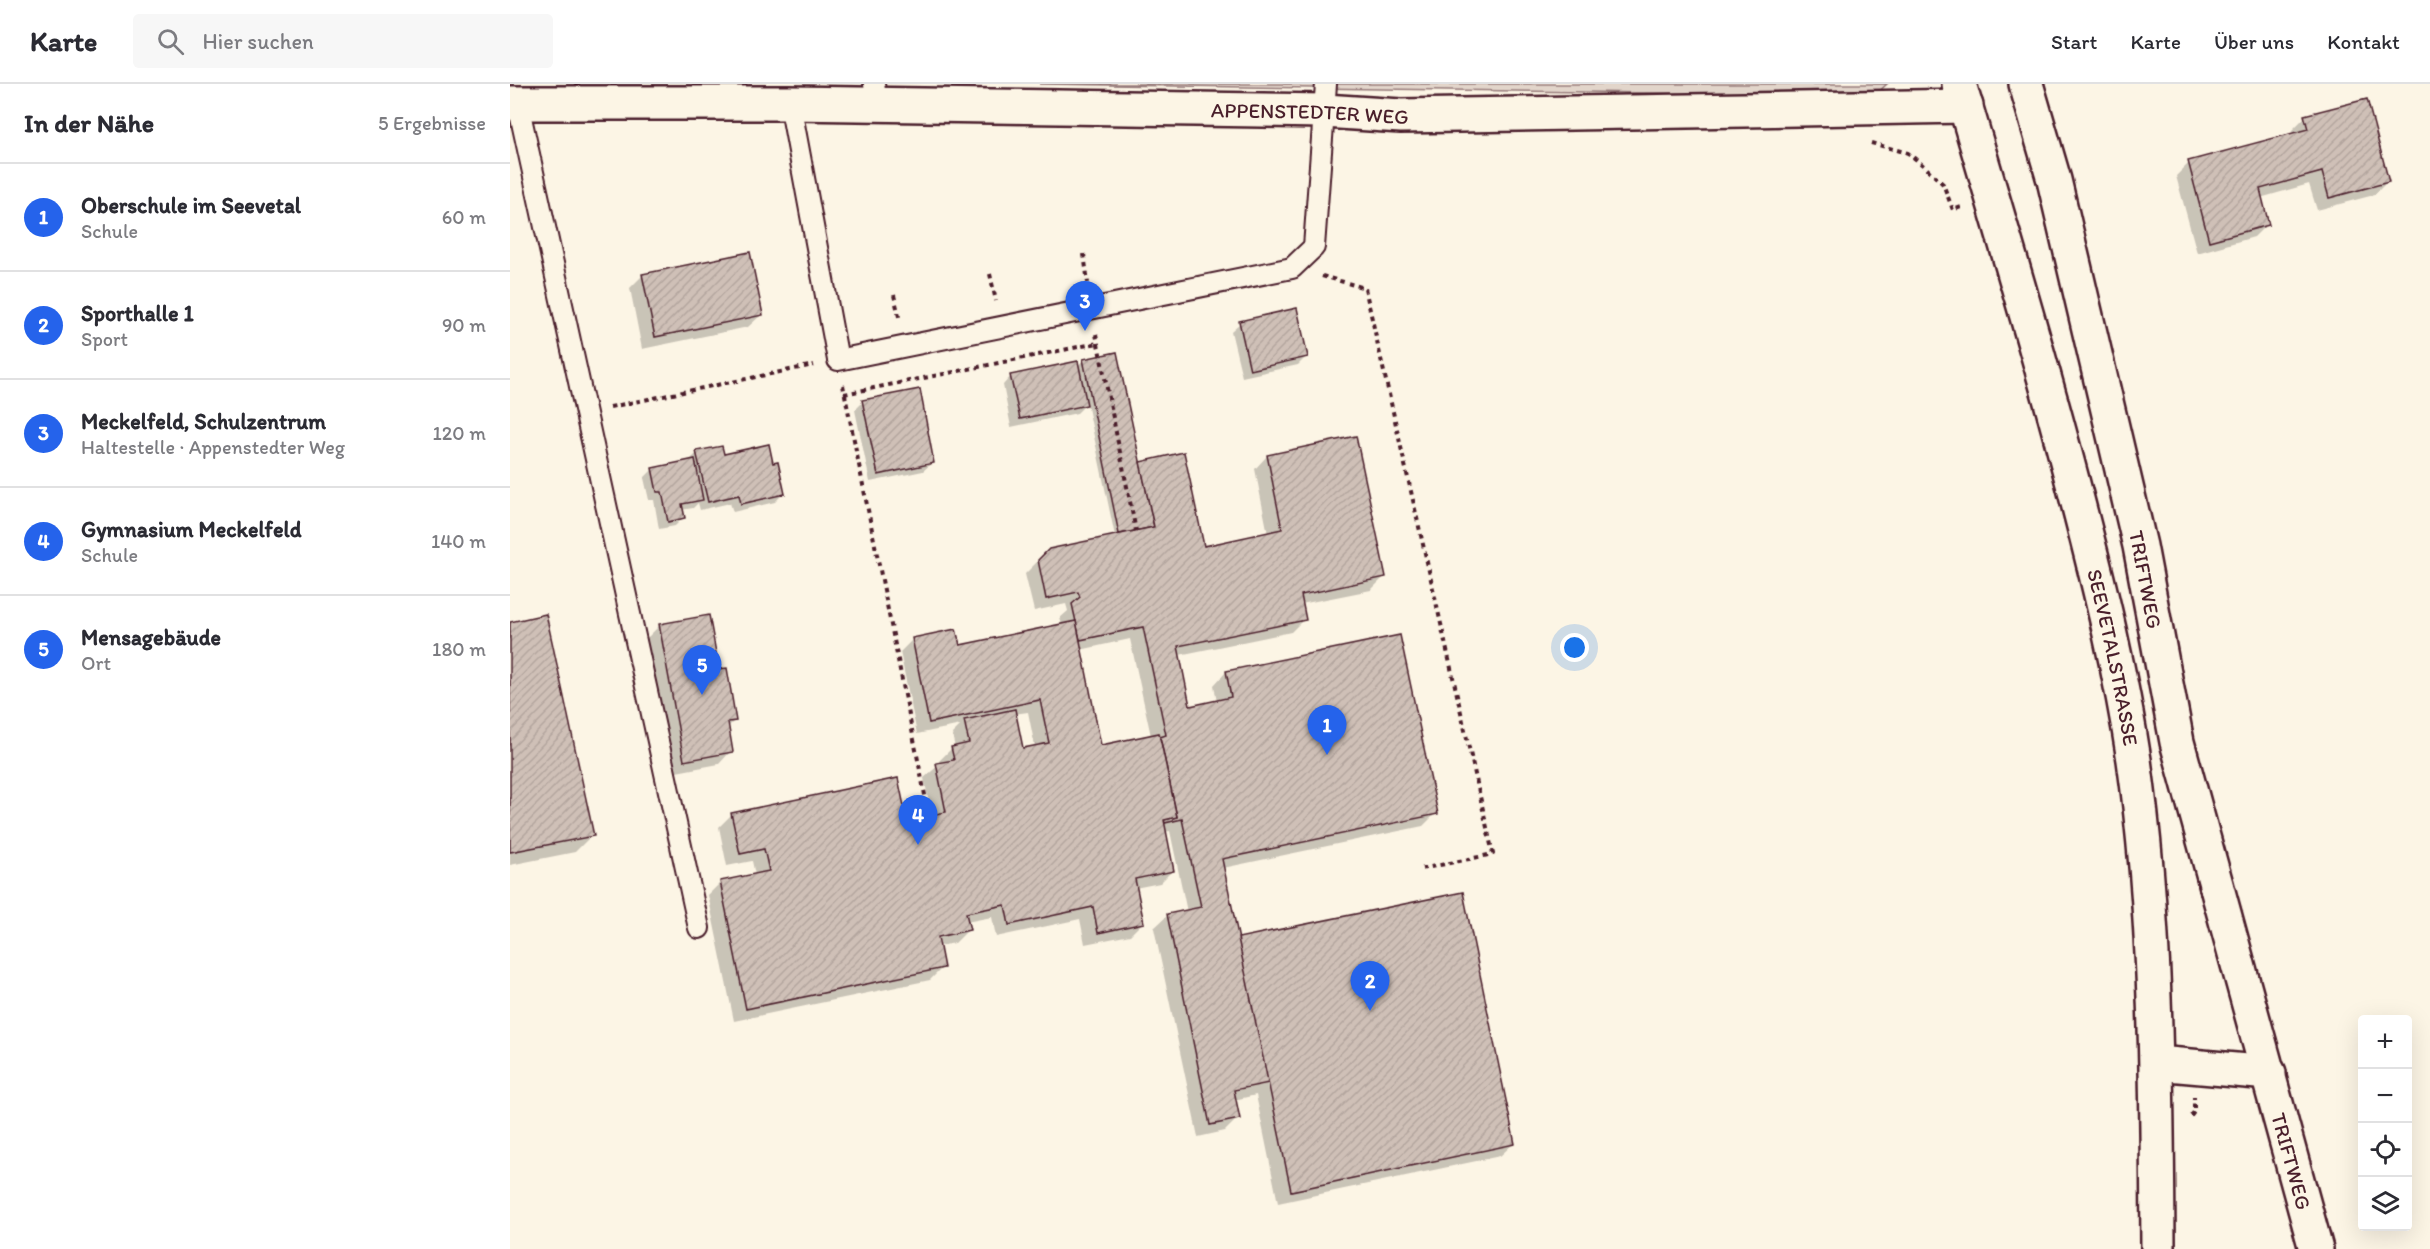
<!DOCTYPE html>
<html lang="de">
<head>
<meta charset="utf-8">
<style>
	:root { --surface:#fff; --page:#f7f7f7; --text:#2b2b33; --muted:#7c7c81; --line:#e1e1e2; --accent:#2563eb }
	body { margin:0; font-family:Itim,sans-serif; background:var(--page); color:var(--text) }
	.controls { position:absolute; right:18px; bottom:18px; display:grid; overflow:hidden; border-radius:6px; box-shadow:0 6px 24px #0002 }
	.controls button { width:54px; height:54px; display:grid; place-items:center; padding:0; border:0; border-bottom:2px solid var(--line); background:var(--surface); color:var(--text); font:30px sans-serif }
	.you { position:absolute; left:1065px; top:564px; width:21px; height:21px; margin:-15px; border:4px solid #fff; border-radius:50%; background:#1a73e8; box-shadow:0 0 0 9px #1a73e833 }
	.badge { display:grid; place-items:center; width:39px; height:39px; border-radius:50%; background:var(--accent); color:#fff; font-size:20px; font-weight:700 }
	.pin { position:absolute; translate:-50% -50px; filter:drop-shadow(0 2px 3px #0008) }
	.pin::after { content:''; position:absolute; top:32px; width:21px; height:18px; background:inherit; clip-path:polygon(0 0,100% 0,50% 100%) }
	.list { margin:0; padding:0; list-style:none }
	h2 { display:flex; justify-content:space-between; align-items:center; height:78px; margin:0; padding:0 24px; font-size:26px }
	h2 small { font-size:20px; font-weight:400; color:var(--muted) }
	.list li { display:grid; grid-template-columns:39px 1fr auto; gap:18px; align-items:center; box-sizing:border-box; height:108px; padding:0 24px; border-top:2px solid var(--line) }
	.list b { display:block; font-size:22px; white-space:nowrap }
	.list p { margin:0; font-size:20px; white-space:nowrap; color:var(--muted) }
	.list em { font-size:20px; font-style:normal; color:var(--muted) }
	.icon { flex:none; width:33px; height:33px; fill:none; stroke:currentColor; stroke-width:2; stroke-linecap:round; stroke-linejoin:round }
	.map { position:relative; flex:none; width:1920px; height:1165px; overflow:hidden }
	header { display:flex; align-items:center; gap:36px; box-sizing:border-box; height:84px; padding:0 30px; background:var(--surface); border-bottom:2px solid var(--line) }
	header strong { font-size:28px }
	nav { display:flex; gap:33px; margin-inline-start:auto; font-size:21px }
	.search { width:420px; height:54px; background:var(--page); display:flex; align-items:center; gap:15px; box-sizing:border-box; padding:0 21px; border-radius:6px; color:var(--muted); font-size:22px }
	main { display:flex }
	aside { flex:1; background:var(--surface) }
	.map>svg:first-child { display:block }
	.green { fill:#e2d5ca; stroke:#967a7a; stroke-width:1.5 }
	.shadow { fill:#0003; fill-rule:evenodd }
	.building { fill:url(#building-hatch); stroke:#4a1f2b; stroke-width:1.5 }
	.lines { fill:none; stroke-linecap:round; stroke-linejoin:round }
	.service-casing { stroke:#4a1f2b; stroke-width:24 }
	.minor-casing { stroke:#4a1f2b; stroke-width:38 }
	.secondary-casing { stroke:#4a1f2b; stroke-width:38 }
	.path { stroke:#4a1f2b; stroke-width:4; stroke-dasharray:4.5 4.5; stroke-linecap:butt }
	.service { stroke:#fcf5e5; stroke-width:20 }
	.minor { stroke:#fcf5e5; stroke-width:33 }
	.secondary { stroke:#fcf5e5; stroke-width:33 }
	.labels { text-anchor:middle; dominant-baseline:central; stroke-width:6; stroke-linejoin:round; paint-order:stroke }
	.street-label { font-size:21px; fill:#4a1f2b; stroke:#fcf5e5 }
</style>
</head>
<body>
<header>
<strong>Karte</strong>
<div class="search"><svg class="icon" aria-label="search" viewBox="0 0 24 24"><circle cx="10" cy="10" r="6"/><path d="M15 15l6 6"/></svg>Hier suchen</div>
<nav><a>Start</a><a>Karte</a><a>Über uns</a><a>Kontakt</a></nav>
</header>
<main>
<aside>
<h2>In der Nähe<small>5 Ergebnisse</small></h2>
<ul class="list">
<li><span class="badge">1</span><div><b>Oberschule im Seevetal</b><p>Schule</p></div><em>60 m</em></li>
<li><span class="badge">2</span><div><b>Sporthalle 1</b><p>Sport</p></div><em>90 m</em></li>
<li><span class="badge">3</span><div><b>Meckelfeld, Schulzentrum</b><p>Haltestelle · Appenstedter Weg</p></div><em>120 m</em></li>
<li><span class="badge">4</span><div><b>Gymnasium Meckelfeld</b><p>Schule</p></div><em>140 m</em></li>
<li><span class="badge">5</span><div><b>Mensagebäude</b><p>Ort</p></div><em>180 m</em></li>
</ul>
</aside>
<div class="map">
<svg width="1920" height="1165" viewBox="0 0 1920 1165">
	<defs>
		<pattern id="building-hatch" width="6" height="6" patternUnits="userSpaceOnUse" patternTransform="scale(1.5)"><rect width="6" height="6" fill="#cfc0b7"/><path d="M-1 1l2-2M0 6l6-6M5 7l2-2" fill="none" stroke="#b3a59e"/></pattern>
	</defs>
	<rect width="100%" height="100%" fill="#fcf5e5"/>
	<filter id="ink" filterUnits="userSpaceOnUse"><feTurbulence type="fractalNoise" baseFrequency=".0167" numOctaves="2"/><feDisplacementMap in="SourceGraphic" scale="12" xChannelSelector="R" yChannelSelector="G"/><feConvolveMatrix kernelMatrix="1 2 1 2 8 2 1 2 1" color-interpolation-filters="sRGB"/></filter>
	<g filter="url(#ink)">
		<!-- green -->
		<path class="green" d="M530,0H1377L1368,8L1353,12Z"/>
		<!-- shadow -->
		<g class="shadow">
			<path d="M1795,33L1877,98L1864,111L1807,126L1799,100L1750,114L1757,140L1744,153L1687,169L1666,92L1679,79L1783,51L1782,46Z"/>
			<path d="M133,191L251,231L238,243L132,265L120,204Z"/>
			<path d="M730,239L797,272L788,281L732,293L721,247Z"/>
			<path d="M573,276L629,381L692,463L758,450L745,385L757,372L874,493L861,506L791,520L794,535L781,548L669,571L679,623L707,618L704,601L716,588L926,729L913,742L713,784L727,856L1003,1060L990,1072L768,1119L746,1011L724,1016L728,1034L715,1047L688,1053L644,844L657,832L677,828L660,747L655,748L663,786L650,799L625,804L633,838L620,851L575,860L570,835L486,853L482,833L456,838L458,846L445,859L429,862L433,883L420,896L224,937L198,811L211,798L245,791L242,777L217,782L209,743L222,730L396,738L422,732L414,694L430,680L429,677L442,664H445L442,650L451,641L407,650L390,568L403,555L448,563L552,541L550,534L558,527L556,520L524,527L515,490L539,466L605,452L577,319L567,329L501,343L493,301L501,292L568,282ZM620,555L641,652L590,663L570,566ZM518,628L525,663L512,666L504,630Z"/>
			<path d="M353,318L422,379L413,387L360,398L345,326Z"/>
			<path d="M187,369L262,381L273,410L265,418L223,428L220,419L190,426L188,419L183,424L171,426L173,434L165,442L149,445L144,416H139L134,394L143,385L178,378Z"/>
			<path d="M0,539L82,751L65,768L0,781Z"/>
			<path d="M150,541L207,587L225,636L217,644L221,667L209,680L161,689L137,554Z"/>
		</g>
		<!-- building -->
		<g class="building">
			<path d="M1857,15L1879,98L1819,114L1812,88L1750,105L1759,141L1699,157L1678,77L1798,45L1794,31Z"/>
			<path d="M240,168L253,231L145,253L132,190Z"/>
			<path d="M787,224L798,273L740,286L729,237Z"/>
			<path d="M607,268L644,443L609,450L573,275Z"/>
			<path d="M568,277L577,321L510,335L500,291Z"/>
			<path d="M410,305L424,379L368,391L352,316Z"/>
			<path d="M846,352L876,493L791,511L796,536L668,562L680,622L721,613L716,587L890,551L928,730L712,775L759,999L724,1006L730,1035L700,1041L657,830L691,823L672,735L655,739L654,736L667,733L650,653L656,651L633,543L570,556L562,520L570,513L568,508L536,515L528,476L539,465L644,443L630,378L674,368L694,462L772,445L757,371Z"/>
			<path d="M259,360L263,379L268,378L275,410L231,420L229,411L198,418L186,367L212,362L214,370Z"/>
			<path d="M185,375L193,416L172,420L175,434L158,438L152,408H147L142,384Z"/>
			<path d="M36,530L84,752L0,768V538Z"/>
			<path d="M199,531L209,585L217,584L226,637L218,638L223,668L174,677L149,540Z"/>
			<path d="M566,537L591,661L649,649L667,733L654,736L664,787L625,795L634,839L588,849L583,823L499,841L495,821L456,829L460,846L428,853L434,884L236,925L210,797L259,787L254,765L230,770L221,729L388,694L397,736L436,728L426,679L444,676L441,663L459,659L454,636L505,625L513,664L539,659L530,616L419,639L402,554L446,545L450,561Z"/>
			<path d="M953,808L1005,1060L781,1107L728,854Z"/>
		</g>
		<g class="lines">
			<defs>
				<g id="service">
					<path d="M364,0L367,21"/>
					<path d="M280,19L328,276L782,184L804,163L816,0"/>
					<path d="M8,20L189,844"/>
				</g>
				<g id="minor">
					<path id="s1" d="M1516,0L1544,96L1630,462L1667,658L1806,1165"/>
					<path id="s2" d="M0,19H280L814,27L891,32L1456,22"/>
					<path d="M1647,979L1759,989"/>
				</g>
				<g id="secondary">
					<path id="s3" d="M1449,0C1490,140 1532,279 1568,419C1590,504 1611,590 1624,676C1647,838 1647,1002 1648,1165"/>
				</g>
			</defs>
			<!-- service casing -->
			<use href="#service" class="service-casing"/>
			<!-- minor casing -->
			<use href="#minor" class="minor-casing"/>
			<!-- secondary casing -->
			<use href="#secondary" class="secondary-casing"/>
			<!-- path -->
			<g class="path">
				<path d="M1361,59L1398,69L1414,82L1433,100L1443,126L1451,123"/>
				<path d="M574,170L578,199"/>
				<path d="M480,190L486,217"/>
				<path d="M812,192L855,204L983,770L911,785"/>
				<path d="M384,211L390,237"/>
				<path d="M586,250L626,447"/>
				<path d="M333,301L419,731"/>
				<path d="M334,310L588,259"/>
				<path d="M100,323L304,281"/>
				<path d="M1681,1032L1684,1028V1013"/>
			</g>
			<!-- service -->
			<use href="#service" class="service"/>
			<!-- minor -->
			<use href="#minor" class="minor"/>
			<!-- secondary -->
			<use href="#secondary" class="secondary"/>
		</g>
	</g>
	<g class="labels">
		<!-- street labels -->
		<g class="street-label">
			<text stroke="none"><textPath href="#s2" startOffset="800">APPENSTEDTER WEG</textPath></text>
			<text stroke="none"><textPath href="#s1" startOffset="510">TRIFTWEG</textPath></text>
			<text stroke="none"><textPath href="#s3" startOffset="594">SEEVETALSTRASSE</textPath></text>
			<text stroke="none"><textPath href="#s1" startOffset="1110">TRIFTWEG</textPath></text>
		</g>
	</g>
</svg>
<div class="controls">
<button>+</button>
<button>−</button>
<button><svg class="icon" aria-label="locate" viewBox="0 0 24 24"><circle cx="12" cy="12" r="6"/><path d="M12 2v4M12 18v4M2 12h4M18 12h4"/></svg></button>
<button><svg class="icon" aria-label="layers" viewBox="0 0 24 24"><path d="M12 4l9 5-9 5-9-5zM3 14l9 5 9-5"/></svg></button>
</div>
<div class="you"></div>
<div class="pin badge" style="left:817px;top:671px">1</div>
<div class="pin badge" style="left:860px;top:927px">2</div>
<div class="pin badge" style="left:575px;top:247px">3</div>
<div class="pin badge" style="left:408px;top:761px">4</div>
<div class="pin badge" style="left:192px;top:611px">5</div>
</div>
</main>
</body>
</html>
